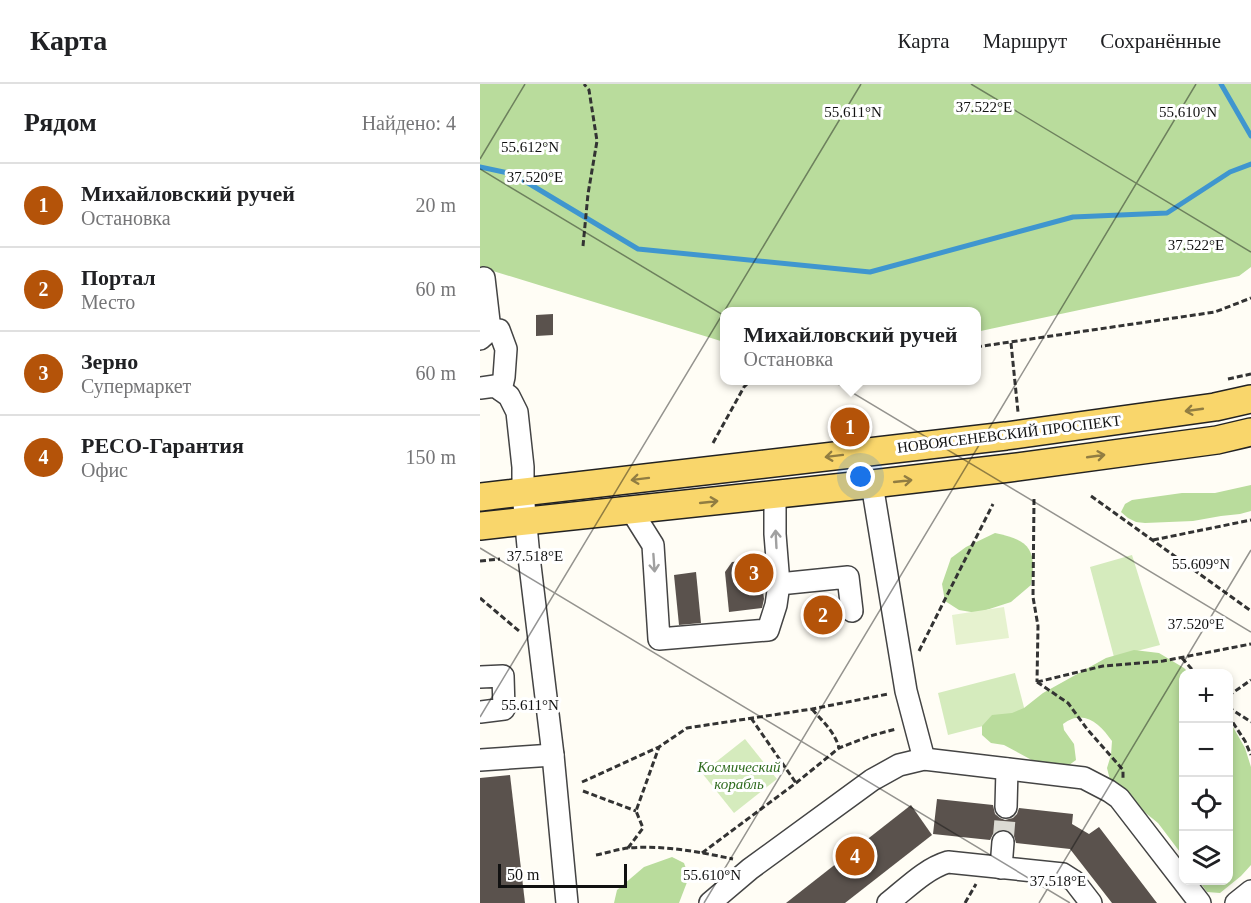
<!DOCTYPE html>
<html lang="ru">
<head>
<meta charset="utf-8">
<style>
	:root { --surface:#fff; --page:#f6f6f6; --text:#202124; --muted:#757577; --line:#e0e0e0; --accent:#b45309 }
	body { margin:0; font-family:Georgia,serif; background:var(--page); color:var(--text) }
	.controls { position:absolute; right:18px; bottom:18px; display:grid; overflow:hidden; border-radius:12px; box-shadow:0 3px 9px #0003 }
	.controls button { width:54px; height:54px; display:grid; place-items:center; padding:0; border:0; border-bottom:2px solid var(--line); background:var(--surface); color:var(--text); font:30px sans-serif }
	.scale { position:absolute; left:18px; bottom:15px; width:129px; box-sizing:border-box; padding-left:6px; border:3px solid #111; border-top:0; font-size:16px; line-height:21px; white-space:nowrap; color:#111; -webkit-text-stroke:4px #fff; paint-order:stroke }
	.you { position:absolute; left:381px; top:393px; width:21px; height:21px; margin:-15px; border:4px solid #fff; border-radius:50%; background:#1a73e8; box-shadow:0 0 0 9px #1a73e833 }
	.badge { display:grid; place-items:center; width:39px; height:39px; border-radius:50%; background:var(--accent); color:#fff; font-size:20px; font-weight:700 }
	.pin { position:absolute; translate:-50% -50%; border:3px solid #fff; box-shadow:0 2px 6px #0006 }
	.popup { position:absolute; left:240px; top:223px; width:261px; height:78px; box-sizing:border-box; display:grid; place-content:center; border-radius:12px; background:var(--surface); filter:drop-shadow(0 2px 4px #0005); font-size:20px; white-space:nowrap; color:var(--muted) }
	.popup b { font-size:22px; color:var(--text) }
	.popup::after { content:''; position:absolute; left:50%; top:100%; margin-left:-12px; border:12px solid transparent; border-top-color:var(--surface) }
	.list { margin:0; padding:0; list-style:none }
	h2 { display:flex; justify-content:space-between; align-items:center; height:78px; margin:0; padding:0 24px; font-size:26px }
	h2 small { font-size:20px; font-weight:400; color:var(--muted) }
	.list li { display:grid; grid-template-columns:39px 1fr auto; gap:18px; align-items:center; box-sizing:border-box; height:84px; padding:0 24px; border-top:2px solid var(--line) }
	.list b { display:block; font-size:22px; white-space:nowrap }
	.list p { margin:0; font-size:20px; white-space:nowrap; color:var(--muted) }
	.list em { font-size:20px; font-style:normal; color:var(--muted) }
	.icon { flex:none; width:33px; height:33px; fill:none; stroke:currentColor; stroke-width:2; stroke-linecap:round; stroke-linejoin:round }
	.map { position:relative; flex:none; width:771px; height:819px; overflow:hidden }
	header { display:flex; align-items:center; gap:36px; box-sizing:border-box; height:84px; padding:0 30px; background:var(--surface); border-bottom:2px solid var(--line) }
	header strong { font-size:28px }
	nav { display:flex; gap:33px; margin-inline-start:auto; font-size:21px }
	main { display:flex }
	aside { flex:1; background:var(--surface) }
	.map>svg:first-child { display:block }
	.green { fill:#d5ebbd }
	.forest { fill:#b9dc9c }
	.pitch { fill:#e6f2cf }
	.lines { fill:none; stroke-linecap:round; stroke-linejoin:round }
	.stream { stroke:#3f96cf; stroke-width:5 }
	.building { fill:#5a524d }
	.minor-tunnel { stroke:#dbdad3; stroke-width:21; stroke-dasharray:21 10; stroke-linecap:butt }
	.minor-casing { stroke:#444; stroke-width:24 }
	.major-casing { stroke:#222; stroke-width:30 }
	.path { stroke:#333; stroke-width:3; stroke-dasharray:6 3; stroke-linecap:butt }
	.minor { stroke:#fff; stroke-width:21 }
	.major { stroke:#f9d66b; stroke-width:27 }
	.oneway { stroke:#917d42 }
	.oneway2 { stroke:#a0a0a0 }
	.ticks { fill:none; stroke:#111; stroke-width:1.5; stroke-opacity:0.45 }
	.labels { text-anchor:middle; dominant-baseline:central; stroke-width:6; stroke-linejoin:round; paint-order:stroke }
	.street-label { font-size:15px; fill:#111; stroke:#fff }
	.park-label { font-size:15px; font-style:italic; fill:#2f6b1f; stroke:#fff }
	.ticks-label { font-size:15px; text-anchor:middle; fill:#111; stroke:#fff; stroke-width:6; stroke-linejoin:round; paint-order:stroke }
</style>
</head>
<body>
<header>
<strong>Карта</strong>
<nav><a>Карта</a><a>Маршрут</a><a>Сохранённые</a></nav>
</header>
<main>
<aside>
<h2>Рядом<small>Найдено: 4</small></h2>
<ul class="list">
<li><span class="badge">1</span><div><b>Михайловский ручей</b><p>Остановка</p></div><em>20 m</em></li>
<li><span class="badge">2</span><div><b>Портал</b><p>Место</p></div><em>60 m</em></li>
<li><span class="badge">3</span><div><b>Зерно</b><p>Супермаркет</p></div><em>60 m</em></li>
<li><span class="badge">4</span><div><b>РЕСО-Гарантия</b><p>Офис</p></div><em>150 m</em></li>
</ul>
</aside>
<div class="map">
<svg width="771" height="819" viewBox="0 0 771 819">
	<rect width="100%" height="100%" fill="#fffdf5"/>
	<!-- green -->
	<g class="green">
		<path d="M652,471L680,561L634,573L610,483Z"/>
		<path d="M535,589L546,631L468,651L458,609Z"/>
		<path d="M265,655L297,695L254,729L222,689Z"/>
	</g>
	<!-- forest -->
	<g class="forest">
		<path d="M0,0H771V183L759,192L496,248V228H244V258L0,183Z"/>
		<path d="M771,401V427L760,430L741,432L713,437L665,439L656,438L648,434L641,428L645,420L652,416L702,409H735Z"/>
		<path d="M515,449C550,456 557,466 551,501L531,518L497,529L479,526L465,517L462,500L471,474L486,463Z"/>
		<path d="M654,566L679,569L704,584L709,589L704,590L703,772L678,739L647,714L630,696L627,684L631,671L632,657C620,640 604,624 583,640L584,646L594,660L596,676L585,684L561,681L524,661L511,659L502,651V642L512,631L532,629L544,624L563,609L626,574Z"/>
		<path d="M749,636L765,664L771,683V781L761,792L740,809L727,808L719,797L748,796Z"/>
		<path d="M192,773L204,779L209,793L199,819H134L137,806L164,783Z"/>
	</g>
	<!-- pitch -->
	<path class="pitch" d="M524,523L529,554L476,561L472,531Z"/>
	<g class="lines">
		<!-- stream -->
		<g class="stream">
			<path d="M741,0L771,52"/>
			<path d="M0,83L33,90L158,165L390,188L593,133L687,129L750,88L771,80"/>
		</g>
	</g>
	<!-- building -->
	<g class="building">
		<path d="M73,230V251L56,252V231Z"/>
		<path d="M279,475L284,515L282,524L249,528L245,488L252,478Z"/>
		<path d="M216,488L221,539L199,541L194,491Z"/>
		<path d="M358,518L362,540L326,544L324,522Z"/>
		<path d="M30,691L45,819H0V694Z"/>
		<path d="M457,715L513,721L515,730L520,734L525,736L533,734L537,730L539,724L593,730L592,740L609,750L619,743L677,819H632L590,765L536,759L534,752L530,747L525,745L517,747L513,750L510,756L453,750Z"/>
		<path d="M431,721L452,751L365,819H306Z"/>
	</g>
	<g class="lines">
		<!-- minor-tunnel -->
		<path class="minor-tunnel" d="M523,758L526,723"/>
		<defs>
			<g id="minor">
				<path d="M4,194L10,246"/>
				<path d="M0,255L10,246H19L26,265L24,293L21,306"/>
				<path d="M0,304L15,302L29,312L37,328L43,383V409L49,473L73,671L87,819"/>
				<path d="M392,400L426,607L444,675"/>
				<path d="M151,426L173,461L179,555L288,546L296,521L299,500L295,450V410"/>
				<path d="M299,500L368,493L372,527"/>
				<path d="M0,593L23,592L24,625L0,628"/>
				<path d="M0,676L73,671"/>
				<path d="M526,723L527,685"/>
				<path d="M521,784L523,758"/>
				<path d="M230,819L270,785L392,696L419,681L444,675L604,694L629,707L639,714L720,819"/>
				<path d="M408,819C427,804 445,785 468,778L583,790L594,797L611,819"/>
				<path d="M756,819L771,807"/>
			</g>
			<g id="major">
				<path d="M0,413L526,352L735,323L771,315"/>
				<path d="M0,442L392,400L529,384L737,356L771,348"/>
			</g>
		</defs>
		<!-- minor casing -->
		<use href="#minor" class="minor-casing"/>
		<!-- major casing -->
		<use href="#major" class="major-casing"/>
		<!-- path -->
		<g class="path">
			<path d="M103,162L108,110L117,57L109,6L104,0"/>
			<path d="M531,259L538,328"/>
			<path d="M496,263L735,228L771,214"/>
			<path d="M748,295L771,290"/>
			<path d="M233,359L264,303L271,296"/>
			<path d="M611,412L771,527"/>
			<path d="M554,415L553,513L558,542L557,598"/>
			<path d="M673,456L771,436"/>
			<path d="M0,477L20,475"/>
			<path d="M0,514L39,547"/>
			<path d="M439,567L513,420"/>
			<path d="M702,574L716,590"/>
			<path d="M557,598L623,582L683,577L771,560"/>
			<path d="M557,598L588,619L607,645L643,686V696"/>
			<path d="M748,612L771,596"/>
			<path d="M748,623L771,638"/>
			<path d="M332,625C343,638 355,648 359,664"/>
			<path d="M748,631L765,657L771,671"/>
			<path d="M271,634L316,699"/>
			<path d="M102,698L179,663"/>
			<path d="M103,707L156,727"/>
			<path d="M148,764L163,744L156,727L179,663L207,644L332,625L408,610"/>
			<path d="M222,769L316,699L359,664L390,652L416,645"/>
			<path d="M116,771C127,769 138,765 149,764C184,761 220,768 253,775"/>
			<path d="M485,819L496,800"/>
		</g>
		<!-- minor -->
		<use href="#minor" class="minor"/>
		<!-- major -->
		<use href="#major" class="major"/>
	</g>
	<!-- one-way arrows -->
	<defs><path id="oneway-shaft" d="M-6 0H5M1.5-3L5.5 0L1.5 3" fill="none" stroke-width="1.6" stroke-linecap="round" stroke-linejoin="round" transform="scale(1.5)"/></defs>
	<g class="oneway">
		<use href="#oneway-shaft" transform="translate(714 326) rotate(172)"/>
		<use href="#oneway-shaft" transform="translate(354 372) rotate(173)"/>
		<use href="#oneway-shaft" transform="translate(616 372) rotate(-8)"/>
		<use href="#oneway-shaft" transform="translate(160 395) rotate(173)"/>
		<use href="#oneway-shaft" transform="translate(423 397) rotate(-6)"/>
		<use href="#oneway-shaft" transform="translate(229 418) rotate(-6)"/>
	</g>
	<g class="oneway2">
		<use href="#oneway-shaft" transform="translate(296 455) rotate(-93)"/>
		<use href="#oneway-shaft" transform="translate(174 479) rotate(86)"/>
	</g>
	<!-- ticks -->
	<path class="ticks" d="M491,0L771,168M0,75L45,0M0,85L771,548M0,464L590,819M0,633L381,0M224,819L716,0M559,819L771,466"/>
	<g class="labels">
		<!-- street labels -->
		<g class="street-label">
			<text transform="translate(529 350) rotate(-7)">НОВОЯСЕНЕВСКИЙ ПРОСПЕКТ</text>
		</g>
		<!-- park labels -->
		<g class="park-label">
			<text x="259" y="683">Космический<tspan x="259" dy="17">корабль</tspan></text>
		</g>
	</g>
	<g class="ticks-label">
		<text x="504" y="28">37.522°E</text>
		<text x="373" y="33">55.611°N</text>
		<text x="708" y="33">55.610°N</text>
		<text x="50" y="68">55.612°N</text>
		<text x="55" y="98">37.520°E</text>
		<text x="716" y="166">37.522°E</text>
		<text x="55" y="477">37.518°E</text>
		<text x="721" y="485">55.609°N</text>
		<text x="716" y="545">37.520°E</text>
		<text x="50" y="626">55.611°N</text>
		<text x="232" y="796">55.610°N</text>
		<text x="578" y="802">37.518°E</text>
	</g>
</svg>
<div class="controls">
<button>+</button>
<button>−</button>
<button><svg class="icon" aria-label="locate" viewBox="0 0 24 24"><circle cx="12" cy="12" r="6"/><path d="M12 2v4M12 18v4M2 12h4M18 12h4"/></svg></button>
<button><svg class="icon" aria-label="layers" viewBox="0 0 24 24"><path d="M12 4l9 5-9 5-9-5zM3 14l9 5 9-5"/></svg></button>
</div>
<div class="scale">50 m</div>
<div class="you"></div>
<div class="pin badge" style="left:370px;top:343px">1</div>
<div class="popup"><b>Михайловский ручей</b>Остановка</div>
<div class="pin badge" style="left:343px;top:531px">2</div>
<div class="pin badge" style="left:274px;top:489px">3</div>
<div class="pin badge" style="left:375px;top:772px">4</div>
</div>
</main>
</body>
</html>
